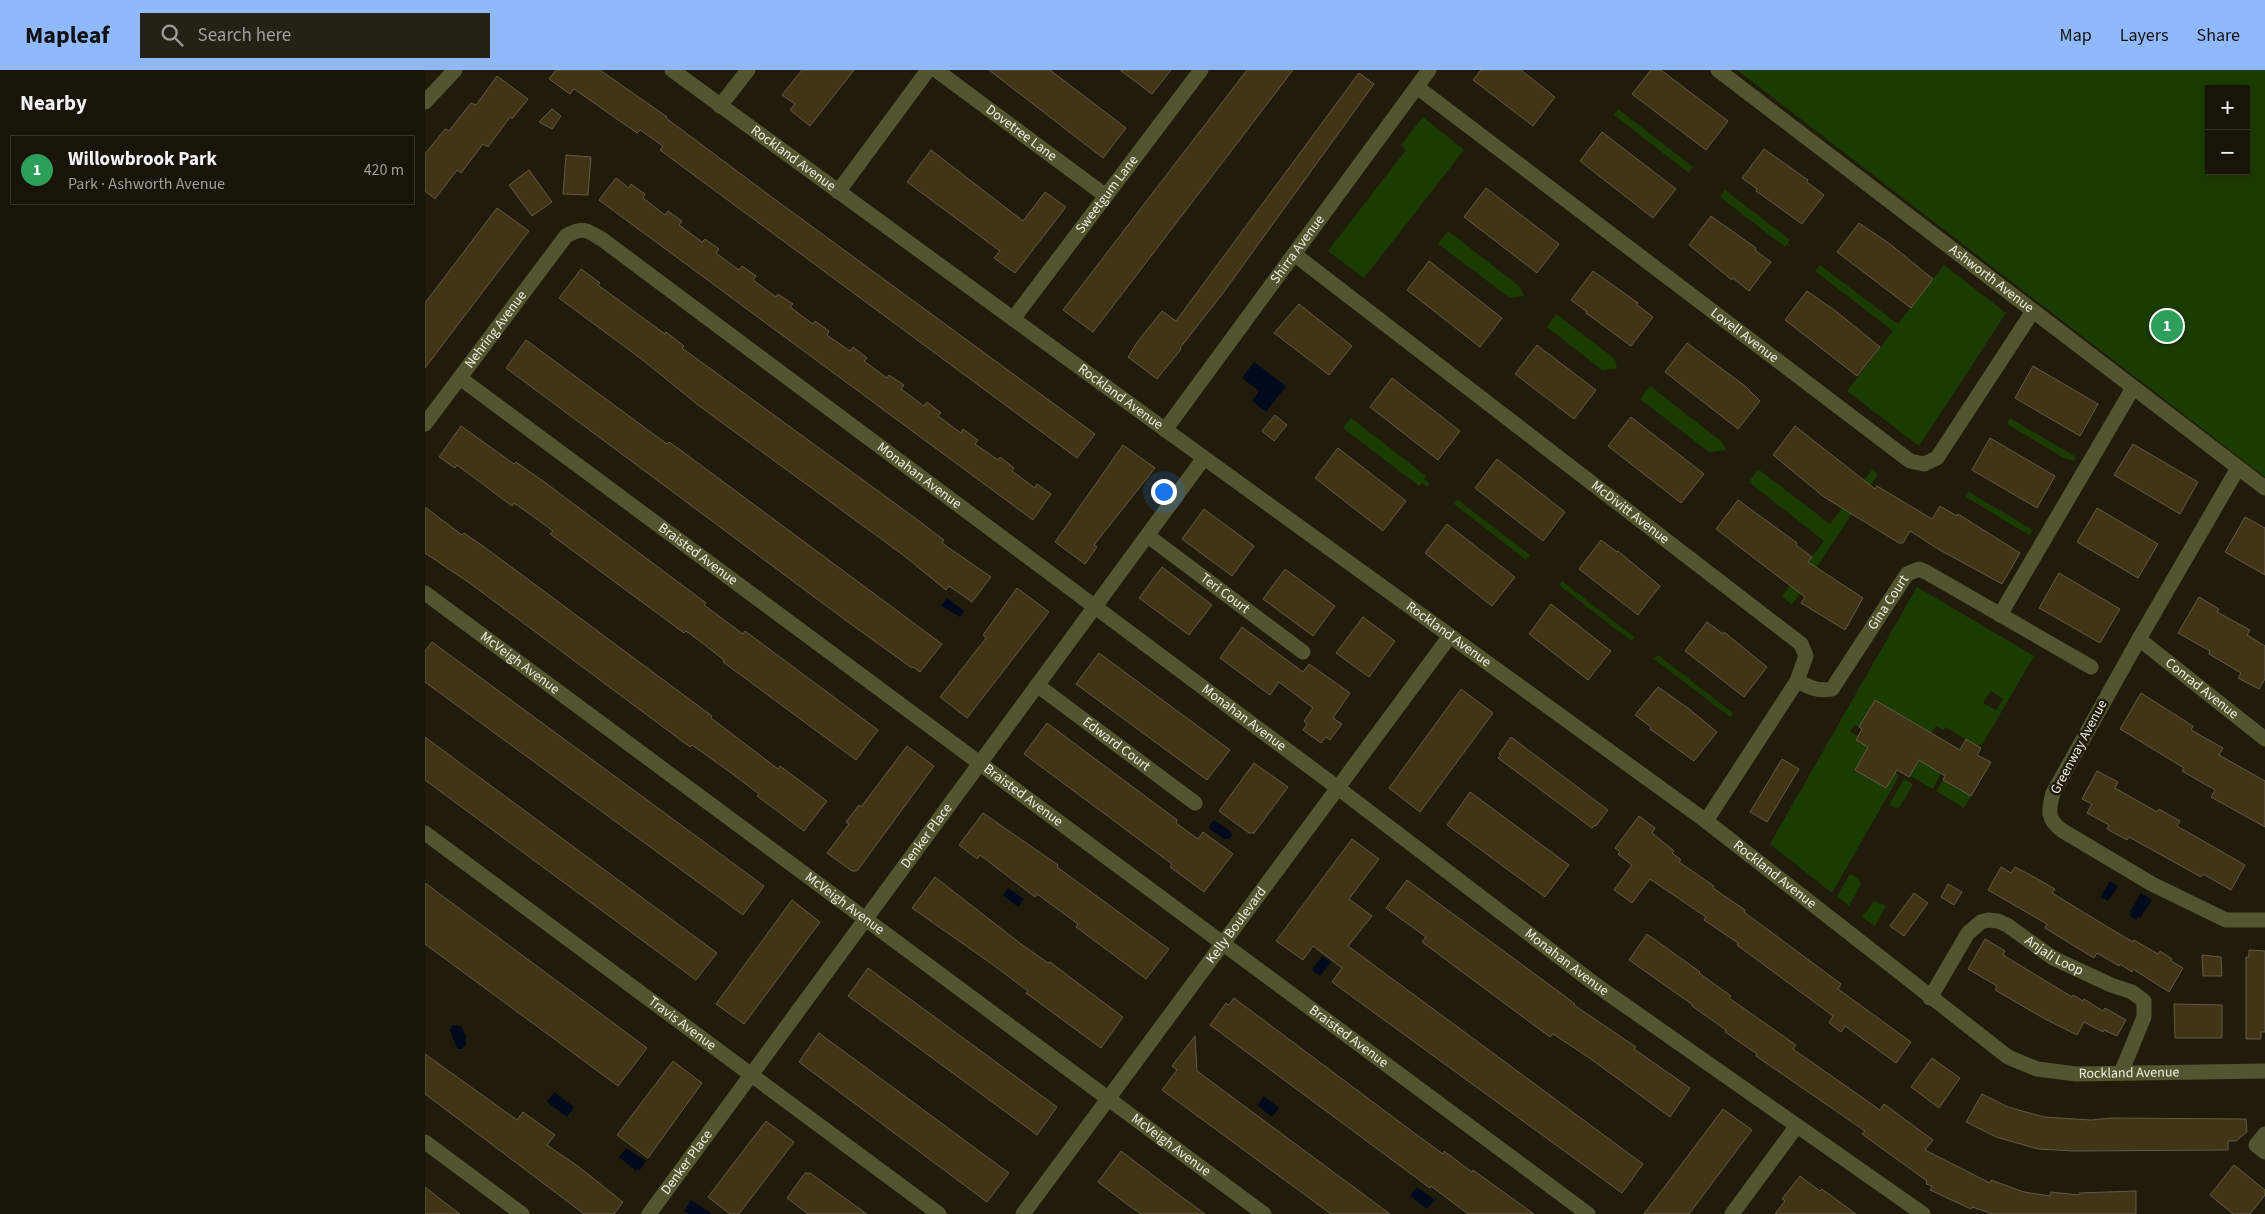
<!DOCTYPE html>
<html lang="en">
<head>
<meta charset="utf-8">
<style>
	:root { --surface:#191408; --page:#262116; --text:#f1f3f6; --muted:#9f9e9c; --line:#373329; --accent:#90b8fd }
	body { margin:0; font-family:"Source Sans 3",sans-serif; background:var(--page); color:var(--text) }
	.controls { position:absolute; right:15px; top:15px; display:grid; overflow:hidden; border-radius:0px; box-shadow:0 2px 8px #0003 }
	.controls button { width:45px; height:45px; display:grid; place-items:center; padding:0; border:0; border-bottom:1px solid var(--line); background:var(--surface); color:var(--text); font:25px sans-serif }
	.you { position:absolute; left:738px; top:421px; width:18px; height:18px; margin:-12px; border:4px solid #fff; border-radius:50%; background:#1a73e8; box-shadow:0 0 0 8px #1a73e833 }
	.badge { display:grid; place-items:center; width:32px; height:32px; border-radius:50%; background:var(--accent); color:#fff; font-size:16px; font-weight:700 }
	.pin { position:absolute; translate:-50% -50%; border:2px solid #fff; box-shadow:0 1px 5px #0006 }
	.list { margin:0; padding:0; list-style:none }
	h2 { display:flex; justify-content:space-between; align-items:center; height:65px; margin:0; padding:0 20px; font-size:21px }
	h2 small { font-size:16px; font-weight:400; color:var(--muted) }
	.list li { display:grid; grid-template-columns:32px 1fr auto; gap:15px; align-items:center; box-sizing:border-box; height:70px; margin:0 10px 10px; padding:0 10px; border:1px solid var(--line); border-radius:0px }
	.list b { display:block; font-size:19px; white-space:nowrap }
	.list p { margin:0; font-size:16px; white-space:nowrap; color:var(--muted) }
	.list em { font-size:16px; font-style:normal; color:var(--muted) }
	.icon { flex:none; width:28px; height:28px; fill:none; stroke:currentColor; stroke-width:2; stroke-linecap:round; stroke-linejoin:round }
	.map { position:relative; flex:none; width:1840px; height:1144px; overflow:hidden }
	header { display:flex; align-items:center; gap:30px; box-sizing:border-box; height:70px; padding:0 25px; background:var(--accent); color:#111 }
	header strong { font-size:24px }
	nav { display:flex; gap:28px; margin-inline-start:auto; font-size:18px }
	.search { width:350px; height:45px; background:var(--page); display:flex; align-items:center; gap:12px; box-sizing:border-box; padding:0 18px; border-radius:0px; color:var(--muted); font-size:19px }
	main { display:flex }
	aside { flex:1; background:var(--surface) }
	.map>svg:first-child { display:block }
	.green { fill:#1b3c00; fill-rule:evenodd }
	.water { fill:#000a1d }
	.building { fill:#423516; stroke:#625a48 }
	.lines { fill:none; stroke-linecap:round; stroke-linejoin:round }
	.minor { stroke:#545530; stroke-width:15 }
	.tertiary { stroke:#545530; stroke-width:15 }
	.labels { text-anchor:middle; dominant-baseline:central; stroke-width:5; stroke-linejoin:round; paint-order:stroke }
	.street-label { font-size:14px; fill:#f0ece2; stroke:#211b0b }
</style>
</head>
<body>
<header>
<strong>Mapleaf</strong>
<div class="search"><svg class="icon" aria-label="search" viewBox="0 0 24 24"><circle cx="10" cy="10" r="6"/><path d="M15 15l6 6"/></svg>Search here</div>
<nav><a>Map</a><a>Layers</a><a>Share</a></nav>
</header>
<main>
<aside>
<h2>Nearby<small></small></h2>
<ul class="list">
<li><span class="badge" style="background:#2e9e5b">1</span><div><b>Willowbrook Park</b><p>Park · Ashworth Avenue</p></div><em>420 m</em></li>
</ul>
</aside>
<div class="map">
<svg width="1840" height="1144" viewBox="0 0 1840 1144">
	<rect width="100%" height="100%" fill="#211b0b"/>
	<!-- green -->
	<g class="green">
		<path d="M1312,0H1840V407ZM1784,19H1821V101H1784Z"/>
		<path d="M1193,39L1268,97L1264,103L1189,45Z"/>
		<path d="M998,47L1039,80L939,208L903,181L981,80L976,75Z"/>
		<path d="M1300,120L1365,170L1363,173L1365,177L1362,174L1360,177L1295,127Z"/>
		<path d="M1023,161L1094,216L1099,226L1085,228L1013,174Z"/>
		<path d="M1395,195L1473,254L1519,195L1581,243L1494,376L1422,321L1468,261L1390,201Z"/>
		<path d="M1131,244L1190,289L1192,299L1177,300L1122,257Z"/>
		<path d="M1225,316L1297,372L1302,380L1284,382L1215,329Z"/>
		<path d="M926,348L1001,406L999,409L1005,414L1002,417L997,413L994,416L918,358Z"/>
		<path d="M1585,348L1651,387L1649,391L1639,388L1582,354Z"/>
		<path d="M1333,399L1405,454L1447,400L1453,404L1367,535L1357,526L1399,471L1324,412Z"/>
		<path d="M1544,422L1608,460L1604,465L1541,427Z"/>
		<path d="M1033,430L1105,485L1101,490L1029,434Z"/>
		<path d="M1137,511L1209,567L1206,571L1134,515Z"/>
		<path d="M1492,517L1609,586L1557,675L1554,674L1552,676L1520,657L1518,660L1511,656L1506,664L1450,630L1434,657L1429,655L1425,662L1433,666L1431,670L1443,677L1430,700L1461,718L1470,703L1474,706L1407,823L1345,774ZM1566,621L1578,629L1571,640L1558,633Z"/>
		<path d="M1233,585L1308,643L1305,647L1229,589Z"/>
		<path d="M1494,690L1516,703L1508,719L1485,706Z"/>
		<path d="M1479,709L1488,714L1475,737L1471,738L1464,735Z"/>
		<path d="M1518,710L1546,726L1539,738L1511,721Z"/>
		<path d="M1425,804L1433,808L1436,814L1424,836L1412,826Z"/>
		<path d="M1449,831L1461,836L1450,856L1437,847Z"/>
	</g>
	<!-- water -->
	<g class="water">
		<path d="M829,292L861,316L841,342L827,331L834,321L817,308Z"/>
		<path d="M522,528L539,541L535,547L516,536Z"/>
		<path d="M789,750L805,761L807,766L804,769H799L785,759L784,756Z"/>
		<path d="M1685,811L1693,816L1683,831L1675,827Z"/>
		<path d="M583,818L599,829L593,837L578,825Z"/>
		<path d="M1716,823L1727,830L1715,848L1713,847L1711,850L1705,846L1706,843L1705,842Z"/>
		<path d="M897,886L906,892L895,906L887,900Z"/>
		<path d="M28,955L36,956L41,966V975L37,979H33C31,977 26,963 25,960Z"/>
		<path d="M129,1022L149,1037L142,1047L122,1032Z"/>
		<path d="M839,1026L854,1038L847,1047L832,1035Z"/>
		<path d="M201,1078L221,1091L214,1101L212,1099L211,1101L194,1087Z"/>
		<path d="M992,1117L1010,1130L1002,1139L985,1126Z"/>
		<path d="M266,1130L286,1143V1144H264L259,1141Z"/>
	</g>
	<!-- building -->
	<g class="building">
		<path d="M131,0H175L242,47L241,48L348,128L670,364L652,388L235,80L238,76L215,60L212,63L149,19L145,24L124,9Z"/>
		<path d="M377,0H429L385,56L365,40L370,34L357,25Z"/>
		<path d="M564,0H625L701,58L678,88Z"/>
		<path d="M695,0H746L727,24Z"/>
		<path d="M822,0H868L668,262L638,240Z"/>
		<path d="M1056,0H1096L1130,27L1108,56L1048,10Z"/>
		<path d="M1226,0H1236L1303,51L1281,80L1207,24Z"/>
		<path d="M934,3L949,14L798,223L755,278L756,279L732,309L703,287L713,271L737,241L751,251Z"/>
		<path d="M72,6L103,29L87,49L85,47L63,77L58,74L36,103L32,100L10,129L0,121V84L20,59L24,61L46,33L51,35Z"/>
		<path d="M127,39L136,46L127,59L114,52Z"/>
		<path d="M1177,62L1251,119L1228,148L1155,91Z"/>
		<path d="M1339,79L1383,110L1382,112L1399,125L1377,154L1331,121L1332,119L1317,108Z"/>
		<path d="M506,80L598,151L620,122L641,137L590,203L569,188L575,181L482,112Z"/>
		<path d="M141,85L166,87L163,125L138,124Z"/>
		<path d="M104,100L127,132L107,146L84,115Z"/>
		<path d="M191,108L204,118L206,114L220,124L218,128L240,145L243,141L257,151L254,155L277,172L280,169L294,179L291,183L314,200L317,196L331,206L328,210L351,227L353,224L368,234L365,237L388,254L390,251L404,261L402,265L425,281L428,277L442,288L439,291L462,308L464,305L479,315L476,319L499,336L502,332L516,343L513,346L536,363L538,359L553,370L550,374L573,390L575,387L589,398L587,401L610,418L612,414L626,424L608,450L174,130Z"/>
		<path d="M1061,118L1134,174L1112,203L1039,147Z"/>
		<path d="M72,138L104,161L0,298V233Z"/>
		<path d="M1286,146L1331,178L1330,180L1346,192L1324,221L1308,208L1307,210L1264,175Z"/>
		<path d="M1434,153L1465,174L1508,209L1486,238L1412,182Z"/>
		<path d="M1004,191L1077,248L1055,277L982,220Z"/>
		<path d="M156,199L175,213L173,215L240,264L241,262L259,276L257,278L490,448L519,470L517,473L566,507L547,532L524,516L521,520L478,485L273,335L219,291L134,228Z"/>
		<path d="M1168,201L1213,233L1211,234L1228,247L1206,276L1161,243L1162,242L1146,230Z"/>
		<path d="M1382,221L1412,242L1455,277L1432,306L1360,250Z"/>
		<path d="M874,234L927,276L904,305L849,263Z"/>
		<path d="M101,270L242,374L244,372L258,382L517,574L495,602L488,597L487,598L423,552L81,298Z"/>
		<path d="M1262,273L1320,316L1335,331L1313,359L1240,302Z"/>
		<path d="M1112,275L1171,320L1149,349L1090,304Z"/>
		<path d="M1608,296L1673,334L1655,366L1590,328Z"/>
		<path d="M967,308L1035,361L1013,390L945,337Z"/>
		<path d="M850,345L862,355L849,371L837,361Z"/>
		<path d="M1206,347L1279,404L1256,433L1183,376Z"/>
		<path d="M36,356L89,394L91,392L122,414L281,533L279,535L318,564L320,561L453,660L431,690L298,592L299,590L280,575L261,561L259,563L125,464L128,461L109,447L89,433L87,436L32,395L30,398L14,387Z"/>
		<path d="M1370,356L1450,419L1452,416L1507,449L1515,436L1532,446L1533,444L1595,483L1577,514L1513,479L1485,461L1478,473H1474L1399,427L1348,385Z"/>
		<path d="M1565,368L1630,406L1612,438L1547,400Z"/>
		<path d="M1708,374L1773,412L1755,444L1689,405Z"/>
		<path d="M698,375L730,398L669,475L672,477L660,494L630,472Z"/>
		<path d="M913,378L981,431L958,461L890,408Z"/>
		<path d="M1072,389L1140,442L1118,471L1050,418Z"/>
		<path d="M1313,430L1372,473L1371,475L1387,487L1383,492L1438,528L1420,560L1376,533L1380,527L1291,459Z"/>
		<path d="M0,437L37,465L39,463L58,476L287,646L286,648L353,699L355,696L402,731L379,761L332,726L334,724L305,702L267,675L265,677L46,514L0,483Z"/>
		<path d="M1672,438L1733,474L1713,508L1652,472Z"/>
		<path d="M779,439L829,476L807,506L757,469Z"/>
		<path d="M1820,447L1840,458V505L1800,482Z"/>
		<path d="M1022,454L1090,507L1067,536L1000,483Z"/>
		<path d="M1176,470L1192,482L1193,481L1235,516L1213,545L1154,499Z"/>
		<path d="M737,497L787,535L764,565L714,528Z"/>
		<path d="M860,499L910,536L888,566L838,529Z"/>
		<path d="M1634,503L1695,539L1675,573L1614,538Z"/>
		<path d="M592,518L624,542L542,648L515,627L561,568L558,565Z"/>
		<path d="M1774,527L1794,539L1792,542L1825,560L1822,565L1840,576V609L1834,619L1813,608L1816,603L1784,584L1785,581L1753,563Z"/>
		<path d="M1126,534L1186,581L1163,610L1104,564Z"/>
		<path d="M938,547L970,571L944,607L911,583Z"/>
		<path d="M1282,552L1298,564L1299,562L1342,597L1319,627L1260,581Z"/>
		<path d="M817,557L878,602L884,594L925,623L908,648L917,654L905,670L901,667L896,673L878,660L882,654L879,651L888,638L854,612L845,625L795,588Z"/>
		<path d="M7,572L339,816L318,845L0,612V581Z"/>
		<path d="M674,583L805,680L782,710L651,614Z"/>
		<path d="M1233,617L1263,638L1292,662L1269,691L1225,659L1226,657L1210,645Z"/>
		<path d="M1036,619L1068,643L995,742L964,718Z"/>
		<path d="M1716,623L1768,656L1766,660L1798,678L1794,685L1840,711V757L1786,727L1790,720L1757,701L1759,698L1695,659Z"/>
		<path d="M1450,630L1535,680L1541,669L1556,678L1552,685L1566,692L1546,726L1518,710L1520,706L1494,690L1484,707L1472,700L1461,718L1430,700L1443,677L1431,670L1437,659L1434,657Z"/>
		<path d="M622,653L752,750L751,753L773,769L778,762L808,784L779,822L745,797L747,794L599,684Z"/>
		<path d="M0,667L292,883L271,910L0,710Z"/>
		<path d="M1086,667L1183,740L1171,756L1170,755L1167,758L1073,688L1076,685L1074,684Z"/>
		<path d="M482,676L509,696L432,801H427L402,783L424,754L421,752L434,735L436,737Z"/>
		<path d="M1357,689L1374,699L1342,752L1325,742Z"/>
		<path d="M829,693L863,717L829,763H824L794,741Z"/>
		<path d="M1672,701L1693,712L1690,718L1732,742L1734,739L1755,751L1752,756L1820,795L1806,820L1778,804L1776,807L1704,767L1702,770L1682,759L1684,755L1662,743L1667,734L1657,729Z"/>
		<path d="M1045,722L1144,795L1120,827L1022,755Z"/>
		<path d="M558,743L633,795L632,797L744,879L721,909L651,857L653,854L612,824L610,827L555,785L552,789L534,775Z"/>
		<path d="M1214,746L1230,758L1227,763L1249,781L1247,783L1256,790L1254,792L1289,816L1288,818L1320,840L1319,842L1416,914L1413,919L1486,972L1471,993L1420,956L1416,962L1404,953L1408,946L1312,875L1313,873L1279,850L1281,847L1225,809L1207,833L1189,820L1207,795L1193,784L1195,782L1190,778Z"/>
		<path d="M927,769L954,789L924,829L947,846L923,876L1218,1094L1197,1123L907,912L917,898L888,876L878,890L851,871Z"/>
		<path d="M1576,797L1586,803L1590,797L1609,807L1630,819L1627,823L1686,859L1708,872L1709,870L1733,884L1735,881L1747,889L1746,891L1758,898L1744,922L1708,899L1707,902L1695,894L1694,896L1672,883L1669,888L1620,858L1622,854L1563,820Z"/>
		<path d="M510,807L596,874L623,893L625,892L698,947L676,978L601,923L603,921L564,892L487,838Z"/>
		<path d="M982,810L1141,927L1150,934L1149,935L1211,977L1209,979L1265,1018L1245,1047L1163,987L1128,964L1125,967L997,872L1001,867L961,838Z"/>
		<path d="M0,813L222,978L193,1016L0,874Z"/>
		<path d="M1523,814L1537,822L1529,835L1516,827Z"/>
		<path d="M1489,823L1503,833L1479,866L1465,856Z"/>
		<path d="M367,830L395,852L319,954L291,934Z"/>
		<path d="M1222,864L1275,902L1274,903L1306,926L1304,928L1371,975L1368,979L1455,1040L1459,1034L1508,1070L1500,1080L1565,1113L1566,1110L1599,1122L1625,1126L1626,1122L1654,1125V1123L1711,1121V1144H1568L1547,1137L1546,1139L1505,1120L1507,1116L1501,1114L1502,1111L1437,1064L1440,1061L1331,986L1332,984L1300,962L1301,960L1267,936L1268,935L1204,890Z"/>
		<path d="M1560,869L1580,881L1578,885L1647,927L1648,925L1658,931L1659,929L1678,941L1680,938L1701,950L1692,966L1679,960L1678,962L1659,952L1652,965L1620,949L1570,920L1572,916L1543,899Z"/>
		<path d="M1824,880L1840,881V962H1836V969H1821V887H1824Z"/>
		<path d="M1777,885L1796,887L1797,906H1778Z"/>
		<path d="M443,898L632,1037L612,1065L423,926Z"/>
		<path d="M809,928L996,1068L1018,1084L1019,1081L1047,1102L1048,1100L1109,1144H1043L1006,1116L1005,1118L785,955L801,933L804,935Z"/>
		<path d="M1749,934L1797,935V968H1750Z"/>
		<path d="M394,963L584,1103L562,1132L374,992Z"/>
		<path d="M770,966L772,1001L965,1144H906L737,1020L752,1000L747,996Z"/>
		<path d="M0,984L92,1050L98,1042L130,1065L122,1075L154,1097L198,1132L189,1144H159L0,1024Z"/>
		<path d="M1507,988L1535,1008L1514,1038L1486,1017Z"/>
		<path d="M248,991L277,1013L223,1088L192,1065Z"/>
		<path d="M1557,1024L1583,1037L1619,1047L1666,1050L1687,1048L1821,1049L1822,1062L1811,1071H1803V1080L1649,1081L1613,1079L1571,1067L1541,1052Z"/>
		<path d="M1298,1039L1327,1060L1264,1144H1219Z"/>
		<path d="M341,1051L369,1072L314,1144H305L283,1127Z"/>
		<path d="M696,1081L746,1119L780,1144H716L703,1135L673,1112Z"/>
		<path d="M1809,1095L1840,1120V1125L1825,1144H1808L1785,1125Z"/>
		<path d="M380,1103H385L442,1144H383L362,1128Z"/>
		<path d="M1375,1106L1395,1121L1397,1119L1431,1144H1350L1360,1131L1357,1129Z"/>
		<path d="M0,1117L19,1132L35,1144H0Z"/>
	</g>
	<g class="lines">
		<!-- minor -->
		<g class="minor">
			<path id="s1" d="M511,0L681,126"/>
			<path id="s2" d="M1293,0L1840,418"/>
			<path id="s3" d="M992,17L1485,391L1499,394L1512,388L1608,241"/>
			<path d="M0,32L30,0"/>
			<path d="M295,36L323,0"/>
			<path d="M413,122L503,0"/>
			<path id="s4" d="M869,184L1376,574L1381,586L1372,611L1281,751"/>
			<path id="s5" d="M588,249L776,0"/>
			<path id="s6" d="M35,308L1163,1144"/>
			<path id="s7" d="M0,354L141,166C158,156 162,160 178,170L913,718L1171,915L1498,1144"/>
			<path id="s8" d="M740,360L1004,0"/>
			<path d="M1813,398L1714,569L1628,723C1623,741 1622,750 1638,761L1727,814L1801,850H1840"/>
			<path id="s9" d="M723,466L878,582"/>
			<path id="s10" d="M0,523L839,1144"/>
			<path d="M1575,545L1708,318"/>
			<path id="s11" d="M1714,569L1840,669"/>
			<path id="s12" d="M1372,611C1384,617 1393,622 1407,619L1482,504L1494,499L1501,502L1666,597"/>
			<path id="s13" d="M612,615L770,733"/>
			<path id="s14" d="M1505,928L1543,863L1556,852L1563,850L1573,851L1582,855L1628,888L1686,915L1707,922L1719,931V947L1696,1003"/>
			<path d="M1840,1064L1831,1075L1840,1082"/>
			<path d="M0,1072L97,1144"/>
			<path id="s15" d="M224,1144L779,388"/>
			<path d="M1307,1144L1371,1057"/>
		</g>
		<!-- tertiary -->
		<g class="tertiary">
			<path id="s16" d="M247,0L720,345L1281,751L1583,987L1612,999L1651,1004L1840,1001"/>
			<path id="s17" d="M0,763L514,1144"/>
			<path id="s18" d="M598,1144L1025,566"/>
		</g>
	</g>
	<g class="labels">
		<!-- street labels -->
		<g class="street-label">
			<text stroke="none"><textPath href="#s1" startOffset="106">Dovetree Lane</textPath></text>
			<text stroke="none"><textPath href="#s16" startOffset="150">Rockland Avenue</textPath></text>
			<text stroke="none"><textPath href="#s5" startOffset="156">Sweetgum Lane</textPath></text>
			<text stroke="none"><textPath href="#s8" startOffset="224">Shirra Avenue</textPath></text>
			<text stroke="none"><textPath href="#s2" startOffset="344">Ashworth Avenue</textPath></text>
			<text stroke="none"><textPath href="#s7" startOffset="118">Nehring Avenue</textPath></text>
			<text stroke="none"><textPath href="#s3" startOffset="411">Lovell Avenue</textPath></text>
			<text stroke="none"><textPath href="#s16" startOffset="555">Rockland Avenue</textPath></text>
			<text stroke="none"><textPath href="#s7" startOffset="670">Monahan Avenue</textPath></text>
			<text stroke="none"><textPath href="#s4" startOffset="424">McDivitt Avenue</textPath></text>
			<text stroke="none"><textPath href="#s6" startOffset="296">Braisted Avenue</textPath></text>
			<text stroke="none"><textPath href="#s9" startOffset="96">Teri Court</textPath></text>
			<text stroke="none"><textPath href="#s12" startOffset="140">Gina Court</textPath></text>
			<text stroke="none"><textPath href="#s16" startOffset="960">Rockland Avenue</textPath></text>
			<text stroke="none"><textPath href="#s10" startOffset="118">McVeigh Avenue</textPath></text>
			<text stroke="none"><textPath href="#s11" startOffset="80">Conrad Avenue</textPath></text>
			<text stroke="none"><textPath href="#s7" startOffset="1075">Monahan Avenue</textPath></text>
			<text stroke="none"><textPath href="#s13" startOffset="99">Edward Court</textPath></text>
			<text transform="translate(1654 677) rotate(-62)">Greenway Avenue</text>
			<text stroke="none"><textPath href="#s6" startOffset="701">Braisted Avenue</textPath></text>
			<text stroke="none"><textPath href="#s15" startOffset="469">Denker Place</textPath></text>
			<text stroke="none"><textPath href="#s16" startOffset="1365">Rockland Avenue</textPath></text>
			<text stroke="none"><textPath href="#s10" startOffset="522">McVeigh Avenue</textPath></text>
			<text stroke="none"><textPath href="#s18" startOffset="359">Kelly Boulevard</textPath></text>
			<text stroke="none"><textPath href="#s14" startOffset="176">Anjali Loop</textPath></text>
			<text stroke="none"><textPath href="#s7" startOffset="1480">Monahan Avenue</textPath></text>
			<text stroke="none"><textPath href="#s17" startOffset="320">Travis Avenue</textPath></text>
			<text stroke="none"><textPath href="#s6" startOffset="1106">Braisted Avenue</textPath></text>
			<text stroke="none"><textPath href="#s16" startOffset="1785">Rockland Avenue</textPath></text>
			<text stroke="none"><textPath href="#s10" startOffset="928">McVeigh Avenue</textPath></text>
			<text stroke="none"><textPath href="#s15" startOffset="64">Denker Place</textPath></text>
		</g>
	</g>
</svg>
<div class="controls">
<button>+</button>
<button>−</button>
</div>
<div class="you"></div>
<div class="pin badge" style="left:1742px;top:256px;background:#2e9e5b">1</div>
</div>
</main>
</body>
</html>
